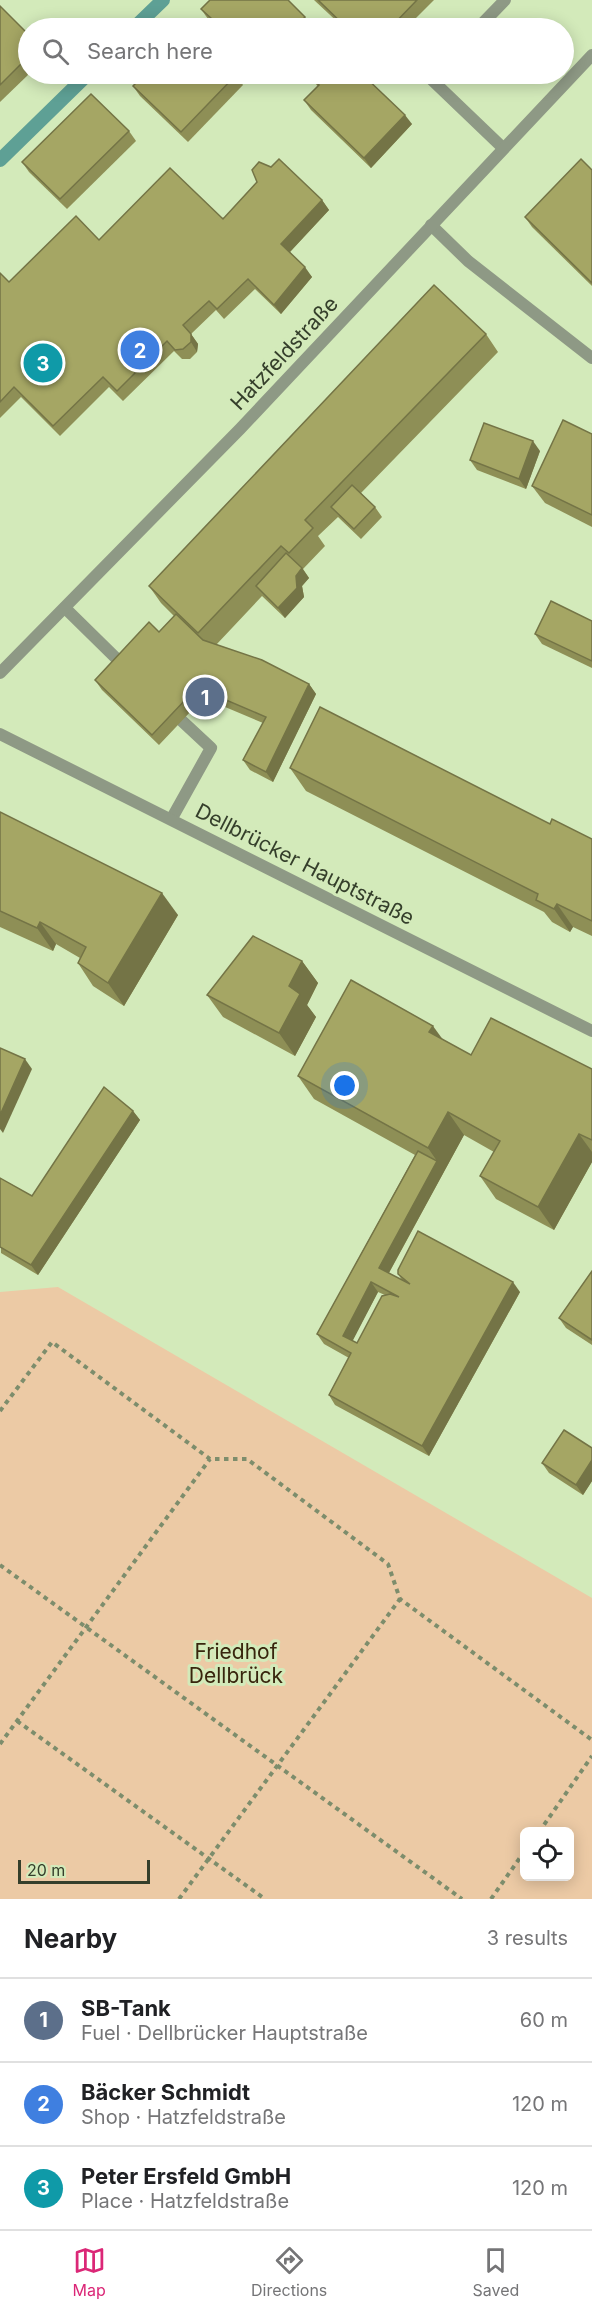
<!DOCTYPE html>
<html lang="en">
<head>
<meta charset="utf-8">
<style>
	:root { --surface:#fff; --page:#f6f6f6; --text:#202124; --muted:#757577; --line:#e0e0e0; --accent:#db2777 }
	body { margin:0; font-family:Inter,sans-serif; background:var(--page); color:var(--text) }
	.controls { position:absolute; right:18px; bottom:18px; display:grid; overflow:hidden; border-radius:9px; box-shadow:0 3px 15px #0003 }
	.controls button { width:54px; height:54px; display:grid; place-items:center; padding:0; border:0; border-bottom:2px solid var(--line); background:var(--surface); color:var(--text); font:30px sans-serif }
	.scale { position:absolute; left:18px; bottom:15px; width:132px; box-sizing:border-box; padding-left:6px; border:3px solid #353f2b; border-top:0; font-size:16px; line-height:21px; white-space:nowrap; color:#353f2b; -webkit-text-stroke:4px #d3eaba; paint-order:stroke }
	.you { position:absolute; left:345px; top:1086px; width:21px; height:21px; margin:-15px; border:4px solid #fff; border-radius:50%; background:#1a73e8; box-shadow:0 0 0 9px #1a73e833 }
	.badge { display:grid; place-items:center; width:39px; height:39px; border-radius:50%; background:var(--accent); color:#fff; font-size:20px; font-weight:700 }
	.pin { position:absolute; translate:-50% -50%; border:3px solid #fff; box-shadow:0 2px 6px #0006 }
	.list { margin:0; padding:0; list-style:none }
	h2 { display:flex; justify-content:space-between; align-items:center; height:78px; margin:0; padding:0 24px; font-size:26px }
	h2 small { font-size:20px; font-weight:400; color:var(--muted) }
	.list li { display:grid; grid-template-columns:39px 1fr auto; gap:18px; align-items:center; box-sizing:border-box; height:84px; padding:0 24px; border-top:2px solid var(--line) }
	.list b { display:block; font-size:22px; white-space:nowrap }
	.list p { margin:0; font-size:20px; white-space:nowrap; color:var(--muted) }
	.list em { font-size:20px; font-style:normal; color:var(--muted) }
	.icon { flex:none; width:33px; height:33px; fill:none; stroke:currentColor; stroke-width:2; stroke-linecap:round; stroke-linejoin:round }
	.map { position:relative; flex:none; width:592px; height:1899px; overflow:hidden }
	.search { position:absolute; background:var(--surface); box-shadow:0 3px 15px #0003; left:18px; right:18px; top:18px; height:66px; display:flex; align-items:center; gap:15px; box-sizing:border-box; padding:0 21px; border-radius:33px; color:var(--muted); font-size:22px }
	.sheet { height:330px; background:var(--surface) }
	nav { display:flex; justify-content:space-around; align-items:center; box-sizing:border-box; height:84px; border-top:2px solid var(--line); background:var(--surface); font-size:16px; color:var(--muted) }
	nav a { display:grid; justify-items:center; gap:3px }
	nav .on { color:var(--accent) }
	.map>svg:first-child { display:block }
	.green { fill:#eccaa5; fill-rule:evenodd }
	.lines { fill:none; stroke-linecap:round; stroke-linejoin:round }
	.stream { stroke:#5ea095; stroke-width:14 }
	.path { stroke:#7d8d6c; stroke-width:4; stroke-dasharray:4.5 4.5; stroke-linecap:butt }
	.service { stroke:#8e9985; stroke-width:12 }
	.minor { stroke:#8e9985; stroke-width:12 }
	.tertiary { stroke:#8e9985; stroke-width:12 }
	.wall { fill:#8e8f56; fill-rule:evenodd }
	.shaded-wall { fill:#747446 }
	.building { fill:#a5a664; stroke:#747446; stroke-width:1.5; fill-rule:evenodd }
	.labels { text-anchor:middle; dominant-baseline:central; stroke-width:6; stroke-linejoin:round; paint-order:stroke }
	.street-label { font-size:21px; fill:#353f2b; stroke:#d3eaba }
	.park-label { font-size:21px; fill:#38250d; stroke:#d3eaba }
</style>
</head>
<body>
<div class="map">
<svg width="592" height="1899" viewBox="0 0 592 1899">
	<rect width="100%" height="100%" fill="#d3eaba"/>
	<!-- green -->
	<path class="green" d="M58,1287L592,1598V1899H0V1292ZM524,1832H570V1876H524Z"/>
	<g class="lines">
		<!-- stream -->
		<g class="stream">
			<path d="M134,28L163,0"/>
			<path d="M0,160L88,74"/>
		</g>
		<!-- path -->
		<g class="path">
			<path d="M0,1411L52,1342L210,1459H247L388,1564L400,1599L592,1740"/>
			<path d="M0,1565L462,1899"/>
			<path d="M17,1721L265,1899"/>
			<path d="M0,1744L210,1459"/>
			<path d="M539,1832L592,1756"/>
			<path d="M179,1899L400,1599"/>
			<path d="M491,1899L524,1852"/>
		</g>
		<!-- service -->
		<g class="service">
			<path d="M478,28L505,0"/>
			<path d="M436,74L431,79L503,148"/>
			<path d="M65,608L124,666"/>
			<path d="M172,818L211,748L182,721"/>
		</g>
		<!-- minor -->
		<g class="minor">
			<path d="M431,225L468,261L592,358"/>
			<path d="M0,673L240,429L592,55"/>
		</g>
		<!-- tertiary -->
		<path class="tertiary" d="M0,734L592,1031"/>
	</g>
	<!-- wall -->
	<g class="wall">
		<path d="M314,0H434L406,28H344Z"/>
		<path d="M0,6L28,34L29,74L0,102Z"/>
		<path d="M201,9L305,17L312,26L310,28H219L208,19Z"/>
		<path d="M236,75L243,85L188,142L140,96L133,86Z"/>
		<path d="M312,78L412,124L371,168L311,110L304,100L318,87Z"/>
		<path d="M129,131L136,141L67,209L29,172L22,162Z"/>
		<path d="M592,170V286L532,227L525,217Z"/>
		<path d="M322,200L329,210L290,252L312,277L281,314L255,289L224,319L216,310L191,334L198,344L197,352L190,359H182L174,351L123,401L109,387L60,436L21,397L0,418V273L9,282L99,240Z"/>
		<path d="M486,334L498,352L361,493L375,507L382,517L361,539L338,517L318,536L325,546L303,569L309,578L302,586L304,597L285,618L262,596L216,645L309,684L316,694L273,782L250,770L243,760L263,723L218,704L210,691L159,745L102,690L95,680L159,632L174,616L161,603L149,586Z"/>
		<path d="M592,434V527L545,503L532,486Z"/>
		<path d="M540,451L526,489L477,470L470,460Z"/>
		<path d="M592,621V668L542,644L535,634Z"/>
		<path d="M290,768L550,824L592,839V936L573,927L570,932L552,922L544,912L306,791Z"/>
		<path d="M0,812L178,915L124,1006L93,986L78,963L80,958L56,944L53,951L0,927Z"/>
		<path d="M302,961L318,983L307,1005L316,1017L295,1056L223,1017L207,995Z"/>
		<path d="M443,1040L471,1055L592,1069V1162L554,1230L496,1199L480,1176L494,1152L464,1135L389,1273L402,1280L398,1274L520,1292L429,1456L335,1405L329,1395L349,1358L324,1344L317,1334L415,1155L314,1099L298,1076ZM378,1292L385,1295L357,1343L352,1341Z"/>
		<path d="M133,1111L140,1120L38,1275L1,1253L0,1178L32,1196Z"/>
		<path d="M592,1271V1345L566,1328L559,1318Z"/>
		<path d="M592,1448V1481L583,1495L549,1473L542,1463Z"/>
	</g>
	<!-- shaded-wall -->
	<g class="shaded-wall">
		<path d="M502,74H510L506,78Z"/>
		<path d="M405,115L412,124L371,168L364,158Z"/>
		<path d="M322,200L329,210L288,254L281,244Z"/>
		<path d="M305,267L312,277L281,314L274,305Z"/>
		<path d="M191,334L198,344L197,352L191,342Z"/>
		<path d="M533,441L540,451L526,489L519,479Z"/>
		<path d="M302,568L309,578L302,586L304,597L285,618L278,608L296,576Z"/>
		<path d="M309,684L316,694L273,782L266,772Z"/>
		<path d="M162,893L178,915L124,1006L108,983Z"/>
		<path d="M557,904L573,927L570,932L554,909Z"/>
		<path d="M40,922L56,944L53,951L37,928Z"/>
		<path d="M302,961L318,983L307,1005L316,1017L295,1056L279,1033L289,986Z"/>
		<path d="M433,1026L449,1048L429,1032Z"/>
		<path d="M25,1059L32,1069L3,1133L0,1129V1115Z"/>
		<path d="M133,1111L140,1120L38,1275L31,1265Z"/>
		<path d="M448,1112L464,1135L386,1278L379,1268L437,1161L428,1148Z"/>
		<path d="M579,1134L592,1152V1162L554,1230L538,1207Z"/>
		<path d="M371,1282L378,1292L350,1346L343,1336Z"/>
		<path d="M513,1282L520,1292L429,1456L422,1446Z"/>
		<path d="M592,1460V1481L583,1495L576,1485Z"/>
	</g>
	<!-- building -->
	<g class="building">
		<path d="M210,0H288L305,17L294,28H222L201,9Z"/>
		<path d="M318,0H417L390,28H347Z"/>
		<path d="M0,6L28,34V57L0,85Z"/>
		<path d="M145,74H234L236,75L181,132L133,86Z"/>
		<path d="M316,74H362L405,115L364,158L304,100L319,85L312,78Z"/>
		<path d="M91,94L129,131L60,199L22,162Z"/>
		<path d="M279,159L322,200L281,244L305,267L274,305L248,279L217,309L209,301L183,325L191,334V342L183,349L175,350L167,341L117,391L103,377L53,426L14,387L0,402V273L9,282L76,216L99,240L170,168L223,219L257,182L252,170L259,162L271,167Z"/>
		<path d="M581,159L592,170V283L525,217Z"/>
		<path d="M434,285L486,334L305,520L313,528L289,553L281,546L198,633L149,586Z"/>
		<path d="M563,420L592,434V515L532,486Z"/>
		<path d="M484,423L533,441L519,479L470,460Z"/>
		<path d="M352,485L375,507L354,529L331,507Z"/>
		<path d="M286,553L302,568L296,576L297,588L278,608L256,586Z"/>
		<path d="M551,601L592,621V661L535,634Z"/>
		<path d="M176,614L203,640L262,660L309,684L266,772L243,760L266,717L212,694L213,691L203,681L152,735L95,680L149,622L159,632Z"/>
		<path d="M320,707L550,824L552,819L592,839V921L557,904L554,909L536,900L538,894L290,768Z"/>
		<path d="M0,812L162,893L108,983L78,963L86,947L40,922L37,928L0,911Z"/>
		<path d="M253,936L302,961L289,986L300,994L279,1033L207,995Z"/>
		<path d="M351,980L433,1026L429,1032L471,1055L491,1018L592,1069V1140L579,1134L538,1207L480,1176L500,1141L448,1112L428,1148L298,1076Z"/>
		<path d="M0,1048L25,1059L0,1115Z"/>
		<path d="M104,1087L133,1111L31,1265L0,1247V1178L32,1196Z"/>
		<path d="M418,1151L437,1161L379,1268L410,1284L398,1274V1270L418,1231L513,1282L422,1446L329,1395L351,1353L317,1334ZM371,1282L399,1297L390,1294L382,1296L357,1343L343,1336Z"/>
		<path d="M592,1271V1340L559,1318Z"/>
		<path d="M564,1430L592,1448V1460L576,1485L542,1463Z"/>
	</g>
	<g class="labels">
		<!-- street labels -->
		<g class="street-label">
			<text transform="translate(284 353) rotate(-47)">Hatzfeldstraße</text>
			<text transform="translate(305 864) rotate(27)">Dellbrücker Hauptstraße</text>
		</g>
		<!-- park labels -->
		<g class="park-label">
			<text x="236" y="1651">Friedhof<tspan x="236" dy="24">Dellbrück</tspan></text>
		</g>
	</g>
</svg>
<div class="controls">
<button><svg class="icon" aria-label="locate" viewBox="0 0 24 24"><circle cx="12" cy="12" r="6"/><path d="M12 2v4M12 18v4M2 12h4M18 12h4"/></svg></button>
</div>
<div class="scale">20 m</div>
<div class="you"></div>
<div class="pin badge" style="left:205px;top:697px;background:#5c6f8a">1</div>
<div class="pin badge" style="left:140px;top:350px;background:#3f7fe0">2</div>
<div class="pin badge" style="left:43px;top:363px;background:#0f9aa8">3</div>
<div class="search"><svg class="icon" aria-label="search" viewBox="0 0 24 24"><circle cx="10" cy="10" r="6"/><path d="M15 15l6 6"/></svg>Search here</div>
</div>
<section class="sheet">
<h2>Nearby<small>3 results</small></h2>
<ul class="list">
<li><span class="badge" style="background:#5c6f8a">1</span><div><b>SB-Tank</b><p>Fuel · Dellbrücker Hauptstraße</p></div><em>60 m</em></li>
<li><span class="badge" style="background:#3f7fe0">2</span><div><b>Bäcker Schmidt</b><p>Shop · Hatzfeldstraße</p></div><em>120 m</em></li>
<li><span class="badge" style="background:#0f9aa8">3</span><div><b>Peter Ersfeld GmbH</b><p>Place · Hatzfeldstraße</p></div><em>120 m</em></li>
</ul>
</section>
<nav>
<a class="on"><svg class="icon" aria-label="map" viewBox="0 0 24 24"><path d="M3 6l6-2 6 2 6-2v14l-6 2-6-2-6 2zM9 4v14M15 6v14"/></svg>Map</a>
<a><svg class="icon" aria-label="directions" viewBox="0 0 24 24"><path d="M12 3l9 9-9 9-9-9zM9 14v-3h6M13 9l2 2-2 2"/></svg>Directions</a>
<a><svg class="icon" aria-label="saved" viewBox="0 0 24 24"><path d="M7 4h10v16l-5-4-5 4z"/></svg>Saved</a>
</nav>
</body>
</html>
